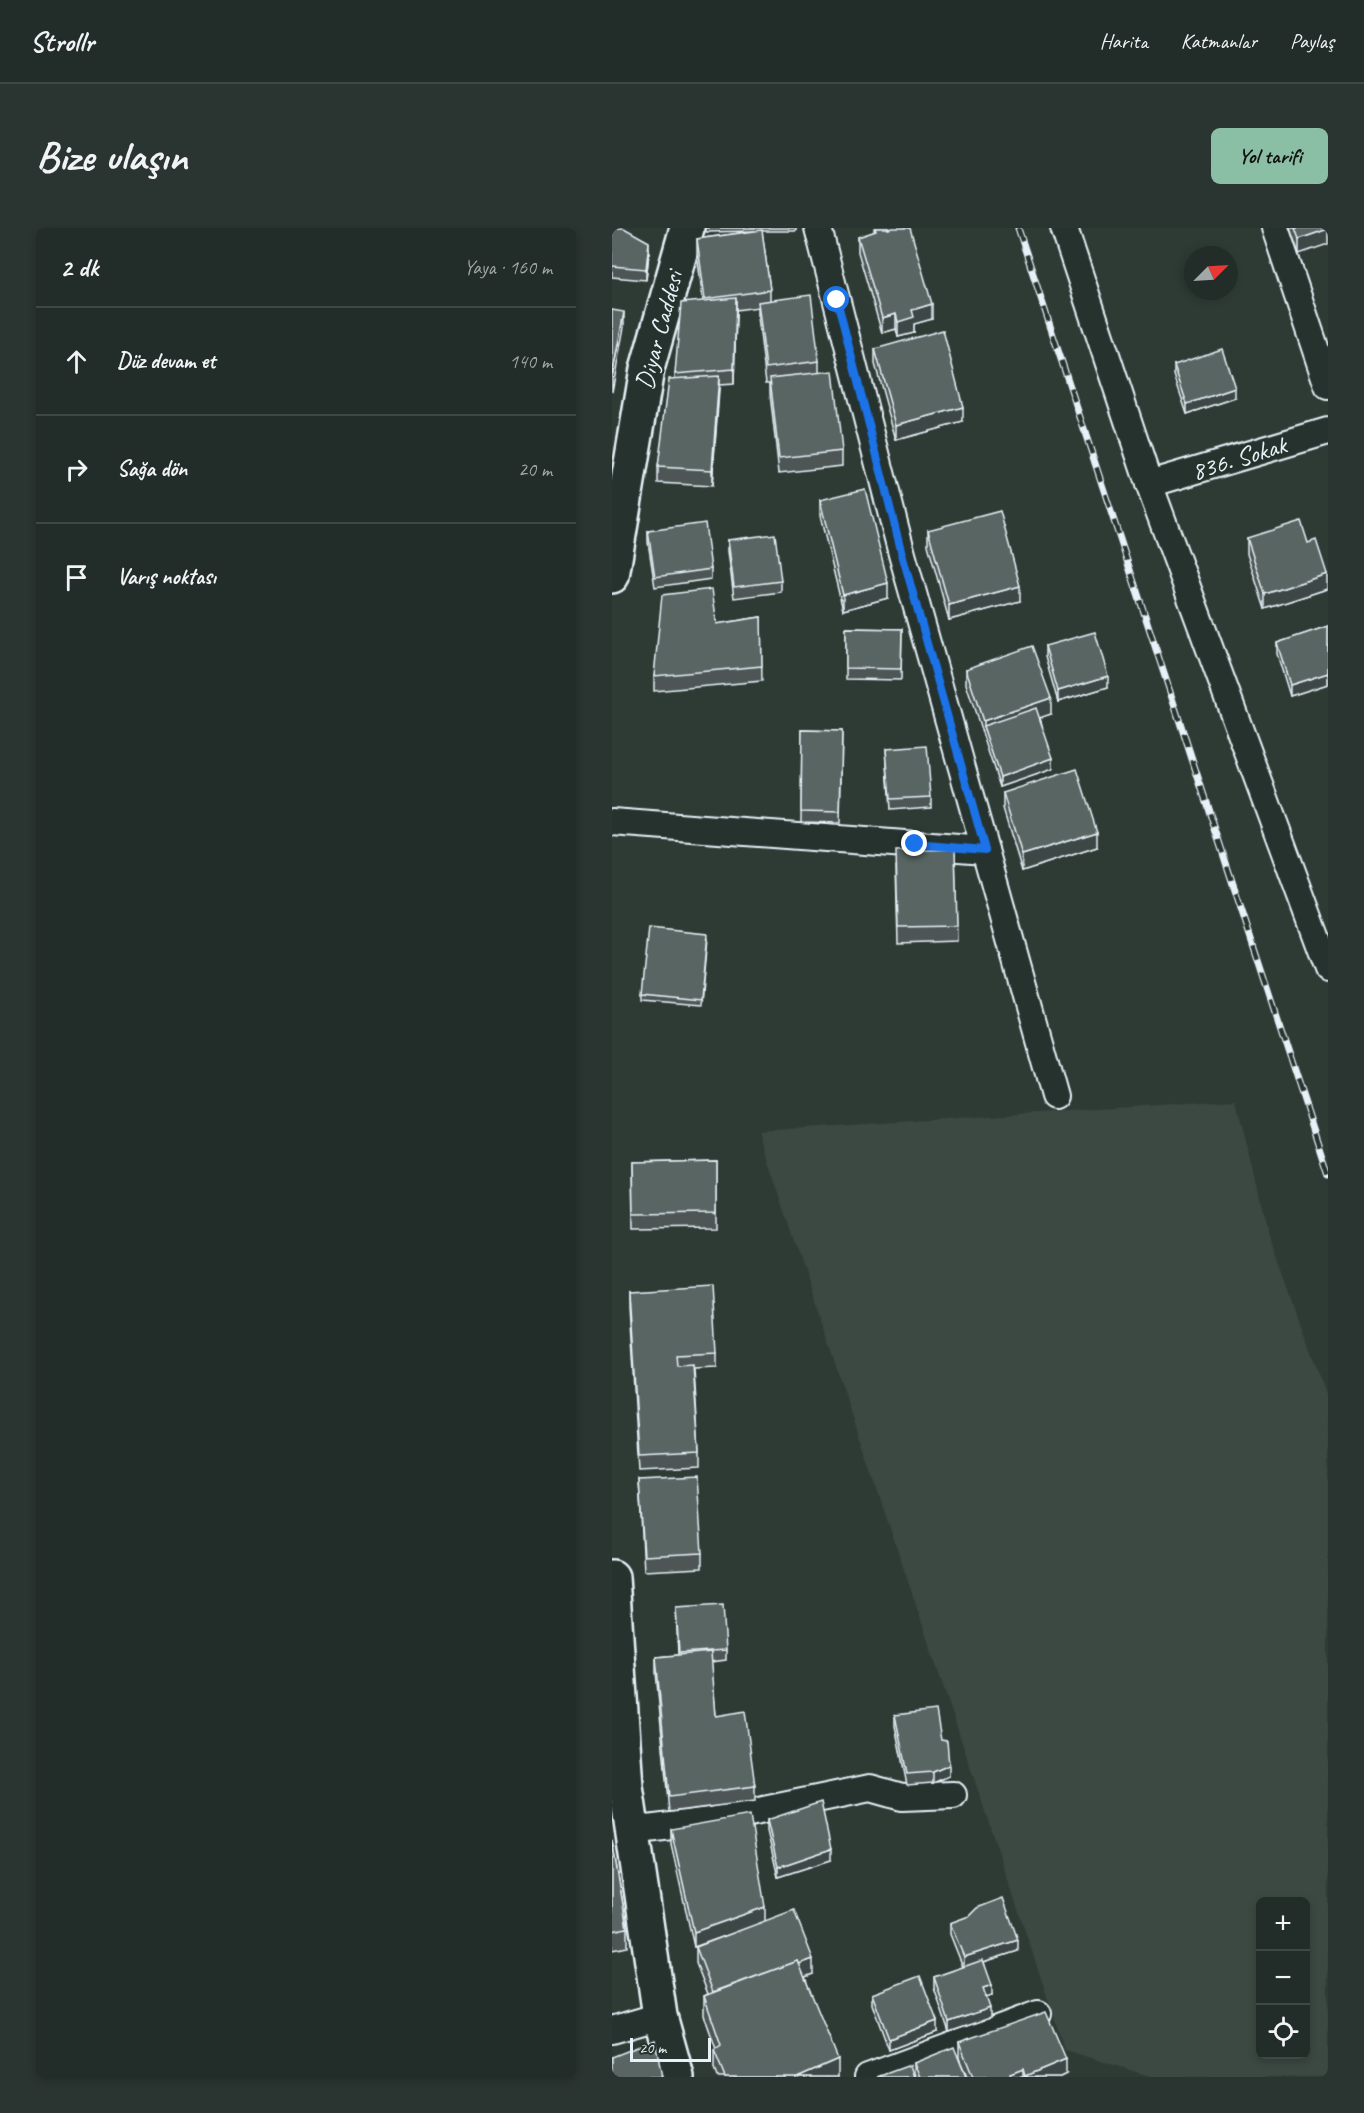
<!DOCTYPE html>
<html lang="tr">
<head>
<meta charset="utf-8">
<style>
	:root { --surface:#222c28; --page:#2a3430; --text:#f1f3f6; --muted:#a2a7a8; --line:#3f4845; --accent:#8abfa5 }
	body { margin:0; font-family:Caveat,sans-serif; background:var(--page); color:var(--text) }
	.controls { position:absolute; right:18px; bottom:18px; display:grid; overflow:hidden; border-radius:9px; box-shadow:0 3px 9px #0003 }
	.controls button { width:54px; height:54px; display:grid; place-items:center; padding:0; border:0; border-bottom:2px solid var(--line); background:var(--surface); color:var(--text); font:30px sans-serif }
	.compass { position:absolute; left:572px; top:18px; width:54px; height:54px; border-radius:50%; background:var(--surface); box-shadow:0 3px 9px #0003; rotate:66deg }
	.scale { position:absolute; left:18px; bottom:15px; width:81px; box-sizing:border-box; padding-left:6px; border:3px solid #e8f1f8; border-top:0; font-size:16px; line-height:21px; white-space:nowrap; color:#e8f1f8; -webkit-text-stroke:4px #26332d; paint-order:stroke }
	.stop { position:absolute; width:18px; height:18px; margin:-14px; border:4px solid #1a73e8; border-radius:50%; background:#fff }
	.stop.end { background:#1a73e8; border-color:#fff; box-shadow:0 2px 6px #0008 }
	.list { margin:0; padding:0; list-style:none }
	h2 { display:flex; justify-content:space-between; align-items:center; height:78px; margin:0; padding:0 24px; font-size:26px }
	h2 small { font-size:20px; font-weight:400; color:var(--muted) }
	.list li { display:grid; grid-template-columns:39px 1fr auto; gap:18px; align-items:center; box-sizing:border-box; height:108px; padding:0 24px; border-top:2px solid var(--line) }
	.list b { display:block; font-size:22px; white-space:nowrap }
	.list em { font-size:20px; font-style:normal; color:var(--muted) }
	.icon { flex:none; width:33px; height:33px; fill:none; stroke:currentColor; stroke-width:2; stroke-linecap:round; stroke-linejoin:round }
	.map { position:relative; flex:none; width:716px; height:1849px; overflow:hidden; border-radius:9px }
	header { display:flex; align-items:center; gap:36px; box-sizing:border-box; height:84px; padding:0 30px; background:var(--surface); border-bottom:2px solid var(--line) }
	header strong { font-size:28px }
	nav { display:flex; gap:33px; margin-inline-start:auto; font-size:21px }
	.intro { display:flex; align-items:center; justify-content:space-between; box-sizing:border-box; height:144px; padding:0 36px }
	h1 { margin:0; font-size:42px }
	.button { padding:15px 27px; border-radius:9px; background:var(--accent); color:#111; font-size:21px; font-weight:700 }
	main { display:flex; gap:36px; padding:0 36px }
	aside { flex:1; background:var(--surface); border-radius:9px; box-shadow:0 3px 9px #0003 }
	.map>svg:first-child { display:block }
	.built { fill:#3b4843; fill-rule:evenodd }
	.lines { fill:none; stroke-linecap:round; stroke-linejoin:round }
	.street-casing { stroke:#e8f1f8; stroke-width:30 }
	.secondary-casing { stroke:#e8f1f8; stroke-width:38 }
	.street { stroke:#26332d; stroke-width:26 }
	.secondary { stroke:#26332d; stroke-width:33 }
	.rail-casing { stroke:#e8f1f8; stroke-width:7 }
	.rail { stroke:#26332d; stroke-width:4.5; stroke-dasharray:14; stroke-linecap:butt }
	.wall { fill:#4d5755; stroke:#e8f1f8; stroke-width:1.5 }
	.shaded-wall { fill:#3e4745; stroke:#e8f1f8; stroke-width:1.5 }
	.building { fill:#596563; stroke:#e8f1f8; stroke-width:1.5 }
	.route { stroke:#1a73e8; stroke-width:8 }
	.labels { text-anchor:middle; dominant-baseline:central; stroke-width:4.5; stroke-linejoin:round; paint-order:stroke }
	.street-label { font-size:26px; fill:#e8f1f8; stroke:#26332d }
</style>
</head>
<body>
<header>
<strong>Strollr</strong>
<nav><a>Harita</a><a>Katmanlar</a><a>Paylaş</a></nav>
</header>
<div class="intro"><h1>Bize ulaşın</h1><a class="button">Yol tarifi</a></div>
<main>
<aside>
<h2>2 dk<small>Yaya · 160 m</small></h2>
<ul class="list">
<li><svg class="icon" aria-label="ahead" viewBox="0 0 24 24"><path d="M12 20V5M6 11l6-6 6 6"/></svg><div><b>Düz devam et</b></div><em>140 m</em></li>
<li><svg class="icon" aria-label="right" viewBox="0 0 24 24"><path d="M7 20v-9h11M14 6l5 5-5 5"/></svg><div><b>Sağa dön</b></div><em>20 m</em></li>
<li><svg class="icon" aria-label="arrive" viewBox="0 0 24 24"><path d="M6 21V4h12l-3 4 3 4H6"/></svg><div><b>Varış noktası</b></div></li>
</ul>
</aside>
<div class="map">
<svg width="716" height="1849" viewBox="0 0 716 1849">
	<rect width="100%" height="100%" fill="#2e3b35"/>
	<filter id="ink" filterUnits="userSpaceOnUse"><feTurbulence type="fractalNoise" baseFrequency=".0167" numOctaves="2"/><feDisplacementMap in="SourceGraphic" scale="12" xChannelSelector="R" yChannelSelector="G"/><feConvolveMatrix kernelMatrix="1 2 1 2 8 2 1 2 1" color-interpolation-filters="sRGB"/></filter>
	<g filter="url(#ink)">
		<!-- built -->
		<path class="built" d="M624,872L657,1007L716,1171V1849H541L453,1822L145,903ZM648,1674H694V1826H648Z"/>
		<g class="lines">
			<defs>
				<g id="street">
					<path d="M206,0L290,326L442,868"/>
					<path d="M452,0L537,256L716,741"/>
					<path d="M663,0L716,158"/>
					<path d="M537,256L716,203"/>
					<path d="M0,594L373,622"/>
					<path d="M20,1603L98,1593L258,1560L290,1569L341,1567"/>
					<path d="M0,1802L48,1788"/>
					<path d="M256,1849L426,1786"/>
				</g>
				<g id="secondary">
					<path d="M0,348L35,141L75,0"/>
					<path d="M0,1349L14,1559L48,1788L65,1849"/>
				</g>
			</defs>
			<!-- street casing -->
			<use href="#street" class="street-casing"/>
			<!-- secondary casing -->
			<use href="#secondary" class="secondary-casing"/>
			<!-- street -->
			<use href="#street" class="street"/>
			<!-- secondary -->
			<use href="#secondary" class="secondary"/>
			<defs>
				<path id="rail" d="M406,0L716,946"/>
			</defs>
			<!-- rail casing -->
			<use href="#rail" class="rail-casing"/>
			<!-- rail -->
			<use href="#rail" class="rail"/>
		</g>
		<!-- wall -->
		<g class="wall">
			<path d="M0,0L37,25L34,52L0,49Z"/>
			<path d="M94,0H184V3H150L158,62V72L207,133V145L230,223V238L167,245L158,166V155H154L146,89V79L124,82L122,156L107,157L100,258L46,255V239L63,151V146L91,73L85,26V11L143,3L94,4Z"/>
			<path d="M262,0H276L320,91L302,96V105L286,109L284,101L270,105L246,24V9L262,4Z"/>
			<path d="M678,0H716L687,26Z"/>
			<path d="M263,121L351,194L284,212L263,136Z"/>
			<path d="M562,137L623,170L575,186L562,147Z"/>
			<path d="M208,272L276,370L231,382L208,288Z"/>
			<path d="M316,302L408,373L337,392L316,317Z"/>
			<path d="M36,303L99,341V351L43,359L36,314Z"/>
			<path d="M635,310L696,315L715,361L653,381L635,326Z"/>
			<path d="M116,312L169,353V364L122,370L116,323Z"/>
			<path d="M149,389L150,453L42,463V448L105,396Z"/>
			<path d="M716,398V456L678,468L665,426V415Z"/>
			<path d="M234,400L290,401L289,452L234,451Z"/>
			<path d="M433,418L496,459L446,474L433,429Z"/>
			<path d="M354,441L439,486L428,489L441,541L388,559L354,456Z"/>
			<path d="M190,502L230,503L228,595L189,594Z"/>
			<path d="M274,521L319,569V579L278,582Z"/>
			<path d="M391,565L485,619L410,643L391,580Z"/>
			<path d="M343,621L345,713L286,715L284,638Z"/>
			<path d="M95,711L89,777L30,772V766Z"/>
			<path d="M104,932V1000L21,1001L20,934Z"/>
			<path d="M17,1063L105,1125V1140L82,1141L87,1225V1240L27,1243L17,1078Z"/>
			<path d="M27,1252L90,1325V1340L32,1343Z"/>
			<path d="M64,1380L114,1422V1432L99,1434L104,1488L143,1558V1573L57,1584L44,1444V1429L66,1427Z"/>
			<path d="M283,1487L337,1548L321,1555L295,1557L283,1498Z"/>
			<path d="M155,1592L219,1632L166,1649L155,1603Z"/>
			<path d="M59,1601L153,1694L201,1746L193,1749L226,1849H105L102,1841V1822L104,1821L92,1787V1768L96,1766L84,1735V1719L126,1704L82,1719L59,1616Z"/>
			<path d="M0,1612L15,1700V1719L0,1722Z"/>
			<path d="M338,1695L406,1723L372,1734L380,1767L374,1769L378,1790L337,1804L322,1760V1749L351,1739L338,1706Z"/>
			<path d="M260,1766L325,1804L277,1822L260,1776Z"/>
			<path d="M347,1814L454,1846L448,1849H355L347,1830Z"/>
			<path d="M302,1835L354,1849H304L302,1845Z"/>
		</g>
		<!-- shaded-wall -->
		<g class="shaded-wall">
			<path d="M716,1V16L687,26V11Z"/>
			<path d="M37,14V25L34,52V41Z"/>
			<path d="M124,70V85L122,156V141Z"/>
			<path d="M320,76V91L302,96V105L286,109V94L300,82Z"/>
			<path d="M12,84V99L0,164V149Z"/>
			<path d="M284,86V101L270,105V90Z"/>
			<path d="M107,148V163L100,258V242Z"/>
			<path d="M623,160V170L575,186V176Z"/>
			<path d="M351,179V194L284,212V197Z"/>
			<path d="M715,346V361L653,381V366Z"/>
			<path d="M276,355V370L231,382V367Z"/>
			<path d="M408,358V373L337,392V377Z"/>
			<path d="M716,445V456L678,468V457Z"/>
			<path d="M496,448V459L446,474V463Z"/>
			<path d="M439,470V486L375,508L371,498V493Z"/>
			<path d="M441,530V541L388,559V549Z"/>
			<path d="M485,604V619L410,643V627Z"/>
			<path d="M337,1537V1548L321,1555V1544Z"/>
			<path d="M219,1621V1632L166,1649V1639Z"/>
			<path d="M153,1679V1694L82,1719V1704Z"/>
			<path d="M406,1712V1723L352,1740V1729Z"/>
			<path d="M201,1731V1746L102,1783V1767Z"/>
			<path d="M380,1757V1767L371,1770V1760Z"/>
			<path d="M378,1780V1790L337,1804V1794Z"/>
			<path d="M325,1793V1804L277,1822V1811Z"/>
			<path d="M226,1831V1849H185Z"/>
			<path d="M454,1831V1846L448,1849H413V1848Z"/>
			<path d="M411,1841V1849H398V1846Z"/>
		</g>
		<!-- building -->
		<g class="building">
			<path d="M0,0H12L37,14L34,41L0,38Z"/>
			<path d="M263,0H276V1L281,0H298L320,76L300,82L302,89L286,94L284,86L270,90L246,9L264,3Z"/>
			<path d="M683,0H716V1L687,11Z"/>
			<path d="M150,2L158,62L93,71L85,11Z"/>
			<path d="M199,67L207,133L154,140L146,74Z"/>
			<path d="M124,70L122,141L63,146L69,75Z"/>
			<path d="M0,82L12,84L0,149Z"/>
			<path d="M331,102L351,179L284,197L263,121Z"/>
			<path d="M610,121L623,160L575,176L562,137Z"/>
			<path d="M221,143L230,223L167,230L158,150Z"/>
			<path d="M107,148L100,242L46,239L57,151Z"/>
			<path d="M253,261L276,355L231,367L208,272Z"/>
			<path d="M388,283L408,358L337,377L316,302Z"/>
			<path d="M689,293L696,315L704,312L715,346L653,366L635,310Z"/>
			<path d="M93,295L99,341L43,349L36,303Z"/>
			<path d="M163,306L169,353L122,359L116,312Z"/>
			<path d="M100,361L105,396L149,389L150,438L42,448L50,367Z"/>
			<path d="M716,398V445L678,457L665,415Z"/>
			<path d="M234,400L290,401L289,441L234,440Z"/>
			<path d="M483,404L496,448L446,463L433,418Z"/>
			<path d="M420,418L439,470L371,493L354,441Z"/>
			<path d="M424,480L441,530L388,549L371,498Z"/>
			<path d="M190,502L230,503L228,584L189,583Z"/>
			<path d="M315,518L319,569L278,571L274,521Z"/>
			<path d="M465,541L485,604L410,627L391,565Z"/>
			<path d="M343,621L345,698L286,699L284,623Z"/>
			<path d="M37,700L95,706L89,772L30,766Z"/>
			<path d="M104,932V985L21,986L20,934Z"/>
			<path d="M101,1058L105,1125L64,1127L65,1138L81,1137L87,1225L27,1228L17,1063Z"/>
			<path d="M85,1249L90,1325L32,1328L27,1252Z"/>
			<path d="M111,1377L114,1422L67,1425L64,1380Z"/>
			<path d="M99,1424L104,1488L133,1483L143,1558L57,1569L44,1429Z"/>
			<path d="M324,1482L329,1512L335,1513L337,1537L321,1544L295,1546L283,1487Z"/>
			<path d="M209,1574L219,1621L166,1639L155,1592Z"/>
			<path d="M138,1587L153,1679L82,1704L59,1601Z"/>
			<path d="M0,1612L15,1700L0,1703Z"/>
			<path d="M391,1670L406,1712L352,1729L338,1695L357,1688L365,1680Z"/>
			<path d="M182,1682L201,1731L187,1736L186,1733L101,1764L84,1719Z"/>
			<path d="M371,1732L380,1757L371,1760L378,1780L337,1794L322,1749Z"/>
			<path d="M186,1733L226,1831L185,1849H113L102,1822L109,1817L92,1768Z"/>
			<path d="M308,1748L325,1793L277,1811L260,1766Z"/>
			<path d="M434,1784L454,1831L413,1848L411,1841L398,1846L399,1849H361L347,1814Z"/>
			<path d="M43,1812L50,1849H0V1829Z"/>
			<path d="M342,1819L354,1849H308L302,1835Z"/>
			<path d="M298,1837L302,1849H265Z"/>
		</g>
	</g>
	<g class="lines" filter="url(#ink)">
		<!-- route -->
		<path class="route" d="M225,72L290,326L373,622L303,616"/>
	</g>
	<g class="labels">
		<!-- street labels -->
		<g class="street-label">
			<text transform="translate(47 102) rotate(-75)">Diyar Caddesi</text>
			<text transform="translate(627 230) rotate(-17)">836. Sokak</text>
		</g>
	</g>
</svg>
<div class="controls">
<button>+</button>
<button>−</button>
<button><svg class="icon" aria-label="locate" viewBox="0 0 24 24"><circle cx="12" cy="12" r="6"/><path d="M12 2v4M12 18v4M2 12h4M18 12h4"/></svg></button>
</div>
<svg class="compass" viewBox="-18 -18 36 36"><path d="M0-13l5 13h-10z" fill="#e53935"/><path d="M0 13l5-13h-10z" fill="#a2a7a8"/></svg>
<div class="scale">20 m</div>
<div class="stop" style="left:225px;top:72px"></div>
<div class="stop end" style="left:303px;top:616px"></div>
</div>
</main>
</body>
</html>
